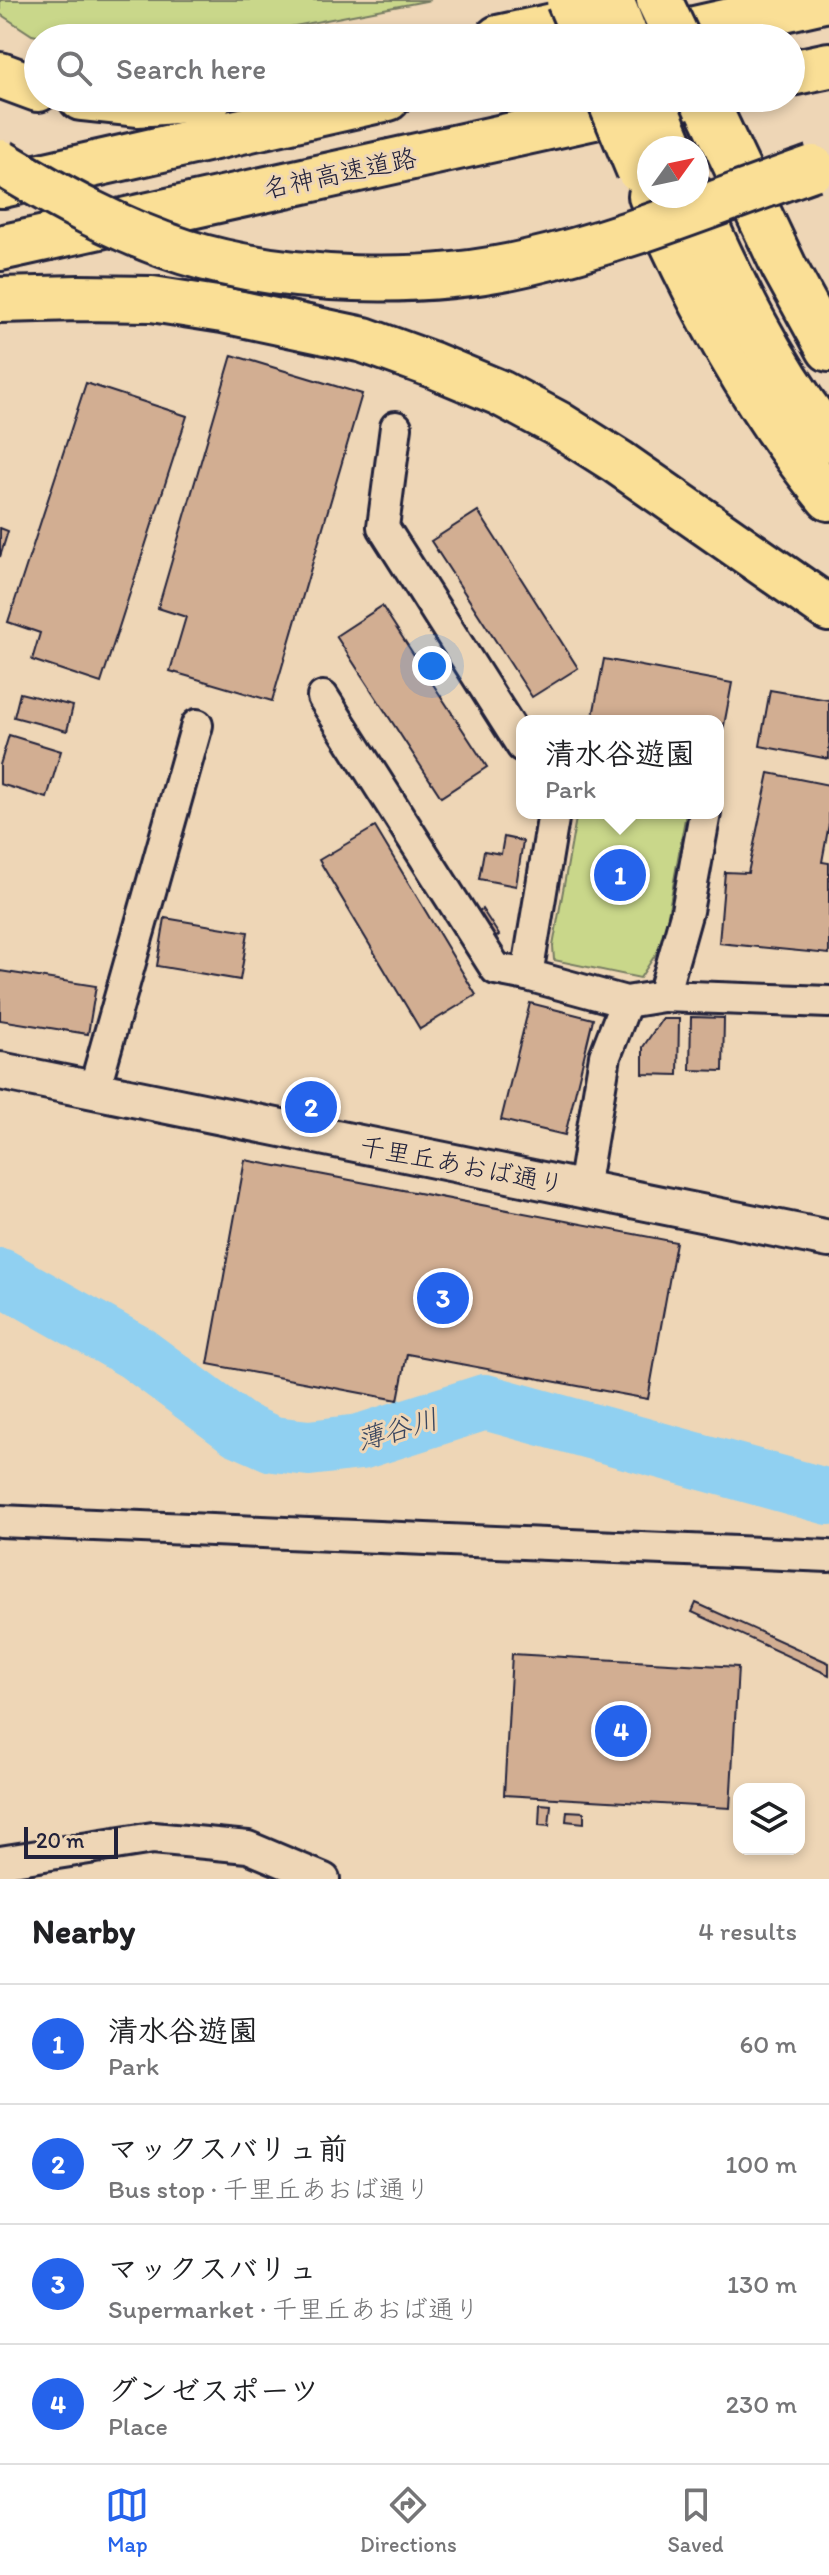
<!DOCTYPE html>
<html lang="en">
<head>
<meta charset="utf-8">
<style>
	:root { --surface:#fff; --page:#f2f2f2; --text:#202124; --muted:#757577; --line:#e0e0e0; --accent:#2563eb }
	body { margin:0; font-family:Itim,"Klee One",sans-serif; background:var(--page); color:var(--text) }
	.controls { position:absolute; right:24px; bottom:24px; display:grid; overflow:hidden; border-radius:16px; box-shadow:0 4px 12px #0003 }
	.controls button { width:72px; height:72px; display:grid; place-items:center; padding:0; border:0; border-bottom:2px solid var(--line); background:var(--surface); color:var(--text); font:40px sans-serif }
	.compass { position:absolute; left:637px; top:136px; width:72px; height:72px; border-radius:50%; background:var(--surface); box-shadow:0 4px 12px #0003; rotate:57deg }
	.scale { position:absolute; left:24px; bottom:20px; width:94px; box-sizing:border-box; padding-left:8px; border:4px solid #22223b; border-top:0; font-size:22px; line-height:28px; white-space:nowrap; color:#22223b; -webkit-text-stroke:6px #eed6b6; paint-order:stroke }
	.you { position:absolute; left:432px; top:666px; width:28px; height:28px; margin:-20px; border:6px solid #fff; border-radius:50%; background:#1a73e8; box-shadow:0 0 0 12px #1a73e833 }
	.badge { display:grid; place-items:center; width:52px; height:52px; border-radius:50%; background:var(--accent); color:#fff; font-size:26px; font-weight:700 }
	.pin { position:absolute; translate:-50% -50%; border:4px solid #fff; box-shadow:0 2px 8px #0006 }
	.popup { position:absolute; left:516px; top:715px; width:208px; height:104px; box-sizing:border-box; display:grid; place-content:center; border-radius:16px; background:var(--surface); filter:drop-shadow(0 2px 6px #0005); font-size:26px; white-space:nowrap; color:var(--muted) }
	.popup b { font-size:30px; color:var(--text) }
	.popup::after { content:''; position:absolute; left:50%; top:100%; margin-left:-16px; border:16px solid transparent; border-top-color:var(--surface) }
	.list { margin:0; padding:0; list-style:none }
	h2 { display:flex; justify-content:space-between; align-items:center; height:104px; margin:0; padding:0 32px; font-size:34px }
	h2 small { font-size:26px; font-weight:400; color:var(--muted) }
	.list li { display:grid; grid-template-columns:52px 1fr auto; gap:24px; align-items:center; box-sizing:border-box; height:120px; padding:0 32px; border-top:2px solid var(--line) }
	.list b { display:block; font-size:30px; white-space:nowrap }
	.list p { margin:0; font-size:26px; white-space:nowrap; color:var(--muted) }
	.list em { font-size:26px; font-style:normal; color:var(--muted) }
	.icon { flex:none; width:44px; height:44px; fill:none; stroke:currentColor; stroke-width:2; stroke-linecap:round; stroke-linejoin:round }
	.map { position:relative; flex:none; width:829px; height:1879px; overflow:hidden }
	.search { position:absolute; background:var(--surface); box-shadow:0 4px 12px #0003; left:24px; right:24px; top:24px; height:88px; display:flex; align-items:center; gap:20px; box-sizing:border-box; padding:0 28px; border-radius:44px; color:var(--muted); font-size:30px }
	.sheet { height:584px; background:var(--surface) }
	nav { display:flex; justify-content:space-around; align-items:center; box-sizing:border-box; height:112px; border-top:2px solid var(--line); background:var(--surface); font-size:22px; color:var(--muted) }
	nav a { display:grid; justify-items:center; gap:4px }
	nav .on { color:var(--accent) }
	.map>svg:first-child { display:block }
	.green { fill:#c9d78a; stroke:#767c62; stroke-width:2 }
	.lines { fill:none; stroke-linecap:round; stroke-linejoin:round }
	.river { stroke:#90d0f1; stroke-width:56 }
	.building { fill:#d2ae92; stroke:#22223b; stroke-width:2 }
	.minor-casing { stroke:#22223b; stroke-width:36 }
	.tertiary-casing { stroke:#22223b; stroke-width:42 }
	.motorway-casing { stroke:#22223b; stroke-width:50 }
	.minor { stroke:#eed6b6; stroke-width:30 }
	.tertiary { stroke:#eed6b6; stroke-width:36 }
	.motorway { stroke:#fadf96; stroke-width:44 }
	.motorway-bridge-casing { stroke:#22223b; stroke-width:50; stroke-linecap:butt }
	.motorway-bridge { stroke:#fadf96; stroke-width:44 }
	.labels { text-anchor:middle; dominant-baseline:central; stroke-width:6; stroke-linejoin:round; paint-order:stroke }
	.street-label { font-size:26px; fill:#22223b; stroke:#eed6b6 }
	.water-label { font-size:28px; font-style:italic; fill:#38455f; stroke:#eed6b6 }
</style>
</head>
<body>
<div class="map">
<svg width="829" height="1879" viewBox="0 0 829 1879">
	<rect width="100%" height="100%" fill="#eed6b6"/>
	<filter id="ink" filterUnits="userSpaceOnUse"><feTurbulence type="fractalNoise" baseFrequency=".0125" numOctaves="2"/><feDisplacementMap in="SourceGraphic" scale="16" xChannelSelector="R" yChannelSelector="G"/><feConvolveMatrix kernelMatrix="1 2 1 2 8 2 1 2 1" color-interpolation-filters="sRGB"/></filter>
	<g filter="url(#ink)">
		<!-- green -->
		<g class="green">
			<path d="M0,0H431L232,38H47L32,35L0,14Z"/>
			<path d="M577,813H686L663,943L640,978L554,960L553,946Z"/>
		</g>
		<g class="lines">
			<!-- river -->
			<path class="river" d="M0,1276L135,1352L239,1429L273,1444L309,1448L360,1442L485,1402L829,1497"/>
		</g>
		<!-- building -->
		<g class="building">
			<path d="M232,355L362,394L272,701L170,671L186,617L158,608Z"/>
			<path d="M86,383L187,416L101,683L32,660L40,633L8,622Z"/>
			<path d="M478,511L578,668L532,697L431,541Z"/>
			<path d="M0,528L8,531L0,557Z"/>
			<path d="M382,606L487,767L441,797L336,636Z"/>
			<path d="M604,659L732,683L720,747L718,721H592Z"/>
			<path d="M770,690L829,700V759L760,746Z"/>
			<path d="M20,693L73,706L67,731L14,717Z"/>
			<path d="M9,735L61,751L47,798L0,784V765Z"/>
			<path d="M769,773L829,785V824L822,862L829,863V954L719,943L725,872L748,873Z"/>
			<path d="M375,827L476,995L420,1029L319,860Z"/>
			<path d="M504,837L523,841L516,886L479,879L484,851L501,854Z"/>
			<path d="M482,909L499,935L491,941L473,915Z"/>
			<path d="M165,918L248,932L240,980L157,966Z"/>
			<path d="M0,971L96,986L88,1034L0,1020Z"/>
			<path d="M530,1003L593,1019L565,1135L501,1120Z"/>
			<path d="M691,1017L724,1018L723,1071L690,1070Z"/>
			<path d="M662,1019H679L678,1075L643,1074V1047Z"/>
			<path d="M245,1160L676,1242L648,1399L407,1354L398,1400L208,1364Z"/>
			<path d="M696,1603L829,1663V1675L692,1612Z"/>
			<path d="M512,1654L738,1667L730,1808L504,1795Z"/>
			<path d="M540,1804L551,1805L549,1826L539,1825Z"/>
			<path d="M567,1811L584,1812V1823L566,1821Z"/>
		</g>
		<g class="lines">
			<defs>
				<g id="minor">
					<path d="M396,427L383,527L522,746"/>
					<path d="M323,697L496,969L527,975"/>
					<path d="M554,813L527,975L626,1002L663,996L687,911L705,813"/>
					<path d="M663,996L829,1002"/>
					<path d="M94,1090L197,725"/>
					<path d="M583,1189L605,1056L626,1002"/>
					<path d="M0,1521L829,1556"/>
					<path d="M0,1862L153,1838L248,1847L324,1879"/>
				</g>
				<path id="tertiary" d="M0,1071L829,1239"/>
				<g id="motorway">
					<path d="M498,38L613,13"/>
					<path d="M655,38L823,0"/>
					<path d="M791,73L829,65"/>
					<path d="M0,75L38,89"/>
					<path d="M81,98L137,104L210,98"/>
					<path d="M704,98L784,267L829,349"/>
					<path d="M2,185L388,98"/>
					<path d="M651,196C698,303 754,407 829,498"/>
					<path d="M693,196C730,280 771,366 829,439"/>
					<path d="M0,248L680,98"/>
					<path d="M0,300L79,298L152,299L223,310L364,340L433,365L500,393L558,424L618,462L829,609"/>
				</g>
			</defs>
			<!-- minor casing -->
			<use href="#minor" class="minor-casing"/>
			<!-- tertiary casing -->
			<use href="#tertiary" class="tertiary-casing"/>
			<!-- motorway casing -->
			<use href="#motorway" class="motorway-casing"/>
			<!-- minor -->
			<use href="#minor" class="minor"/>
			<!-- tertiary -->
			<use href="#tertiary" class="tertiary"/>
			<!-- motorway -->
			<use href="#motorway" class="motorway"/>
			<defs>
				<g id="motorway-bridge">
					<path d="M569,0L585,38"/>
					<path d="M611,0L626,38"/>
					<path d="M659,0L677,38"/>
					<path d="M609,98L639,170"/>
					<path d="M651,98L672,148"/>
					<path d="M0,162C58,197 119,231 185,252C286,283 423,287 526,263C624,241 718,201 813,168"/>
				</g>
			</defs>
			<!-- motorway-bridge casing -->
			<use href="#motorway-bridge" class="motorway-bridge-casing"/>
			<!-- motorway-bridge -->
			<use href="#motorway-bridge" class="motorway-bridge"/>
		</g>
	</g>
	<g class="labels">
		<!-- street labels -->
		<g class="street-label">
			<text transform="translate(340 173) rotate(-12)">名神高速道路</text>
			<text transform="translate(462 1165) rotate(11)">千里丘あおば通り</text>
		</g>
		<!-- water labels -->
		<g class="water-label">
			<text transform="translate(397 1429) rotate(-16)">薄谷川</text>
		</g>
	</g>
</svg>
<div class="controls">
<button><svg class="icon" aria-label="layers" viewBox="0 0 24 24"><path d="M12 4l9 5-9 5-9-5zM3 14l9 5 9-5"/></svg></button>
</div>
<svg class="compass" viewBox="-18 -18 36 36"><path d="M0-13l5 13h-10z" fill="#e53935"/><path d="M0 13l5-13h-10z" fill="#757577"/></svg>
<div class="scale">20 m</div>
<div class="you"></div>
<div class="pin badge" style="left:620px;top:875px">1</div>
<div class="popup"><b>清水谷遊園</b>Park</div>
<div class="pin badge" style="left:311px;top:1107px">2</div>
<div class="pin badge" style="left:443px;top:1298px">3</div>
<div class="pin badge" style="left:621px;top:1731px">4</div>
<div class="search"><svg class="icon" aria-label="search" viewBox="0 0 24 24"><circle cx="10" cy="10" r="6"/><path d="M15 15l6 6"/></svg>Search here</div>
</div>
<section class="sheet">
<h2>Nearby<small>4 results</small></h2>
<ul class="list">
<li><span class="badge">1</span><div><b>清水谷遊園</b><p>Park</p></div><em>60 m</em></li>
<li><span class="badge">2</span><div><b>マックスバリュ前</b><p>Bus stop · 千里丘あおば通り</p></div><em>100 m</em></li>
<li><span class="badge">3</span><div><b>マックスバリュ</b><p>Supermarket · 千里丘あおば通り</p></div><em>130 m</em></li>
<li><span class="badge">4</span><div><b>グンゼスポーツ</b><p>Place</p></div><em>230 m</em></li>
</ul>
</section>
<nav>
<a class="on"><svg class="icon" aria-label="map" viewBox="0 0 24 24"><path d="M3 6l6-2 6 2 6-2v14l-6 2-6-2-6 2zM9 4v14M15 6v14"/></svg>Map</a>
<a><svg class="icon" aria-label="directions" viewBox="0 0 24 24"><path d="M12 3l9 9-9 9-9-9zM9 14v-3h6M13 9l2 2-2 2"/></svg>Directions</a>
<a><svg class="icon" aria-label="saved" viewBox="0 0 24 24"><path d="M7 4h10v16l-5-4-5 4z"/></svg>Saved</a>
</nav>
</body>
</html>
